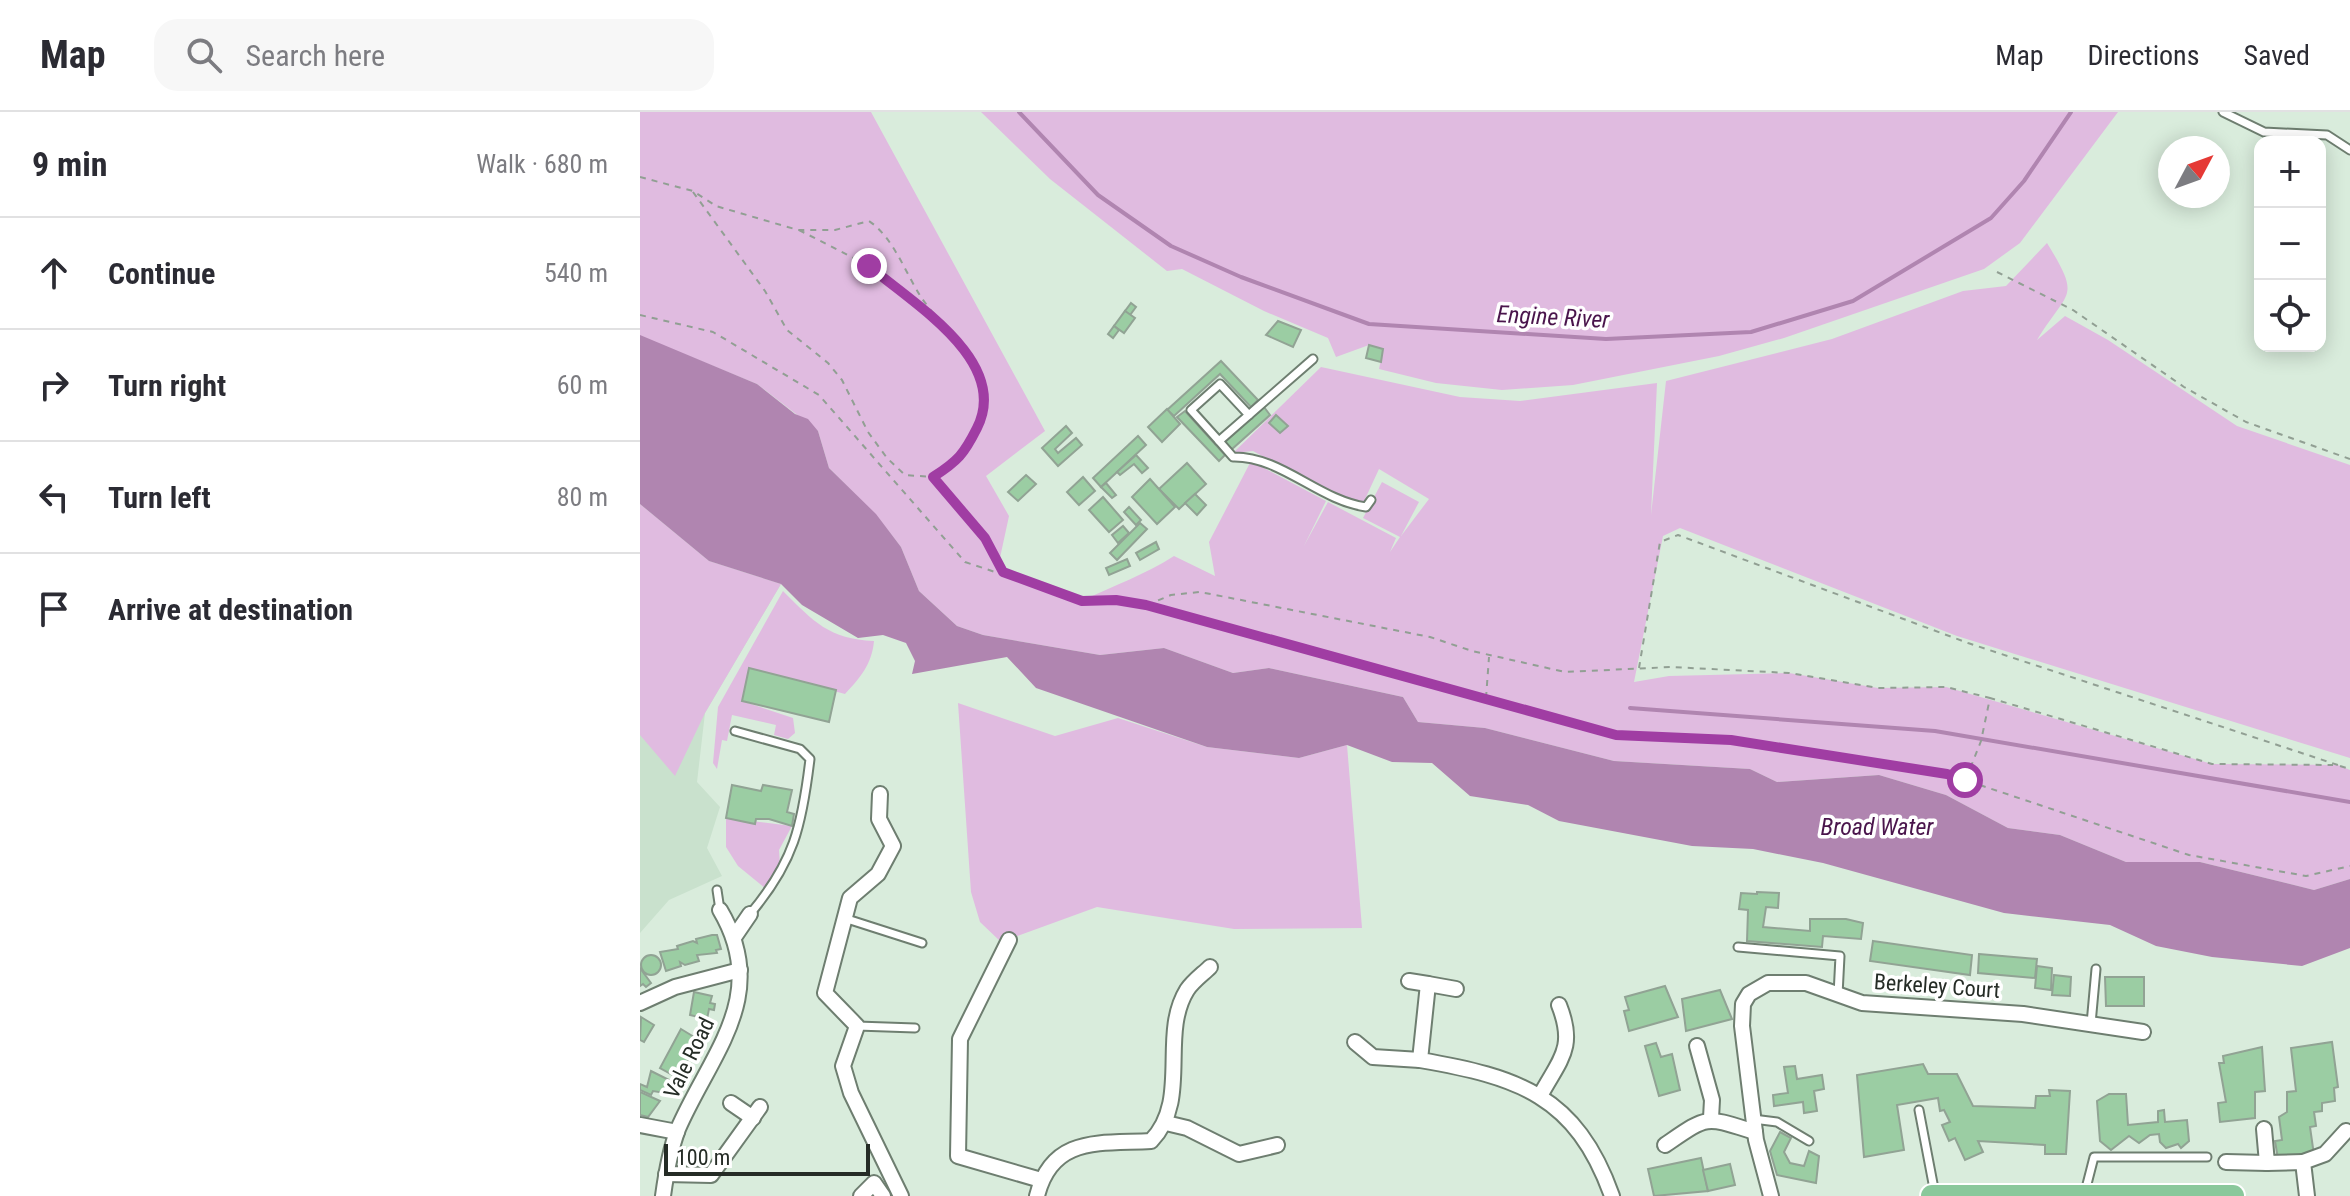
<!DOCTYPE html>
<html lang="en">
<head>
<meta charset="utf-8">
<style>
	:root { --surface:#fff; --page:#f7f7f7; --text:#2b2b33; --muted:#7c7c81; --line:#e1e1e2 }
	body { margin:0; font-family:"Roboto Condensed",sans-serif; background:var(--page); color:var(--text) }
	.controls { position:absolute; right:24px; top:24px; display:grid; overflow:hidden; border-radius:16px; box-shadow:0 4px 20px #0003 }
	.controls button { width:72px; height:72px; display:grid; place-items:center; padding:0; border:0; border-bottom:2px solid var(--line); background:var(--surface); color:var(--text); font:40px sans-serif }
	.compass { position:absolute; left:1518px; top:24px; width:72px; height:72px; border-radius:50%; background:var(--surface); box-shadow:0 4px 20px #0003; rotate:49deg }
	.scale { position:absolute; left:24px; bottom:20px; width:206px; box-sizing:border-box; padding-left:8px; border:4px solid #252c26; border-top:0; font-size:22px; line-height:28px; white-space:nowrap; color:#252c26; -webkit-text-stroke:6px #fff; paint-order:stroke }
	.stop { position:absolute; width:24px; height:24px; margin:-18px; border:6px solid #a03da3; border-radius:50%; background:#fff }
	.stop.end { background:#a03da3; border-color:#fff; box-shadow:0 2px 8px #0008 }
	.list { margin:0; padding:0; list-style:none }
	h2 { display:flex; justify-content:space-between; align-items:center; height:104px; margin:0; padding:0 32px; font-size:34px }
	h2 small { font-size:26px; font-weight:400; color:var(--muted) }
	.list li { display:grid; grid-template-columns:52px 1fr auto; gap:24px; align-items:center; box-sizing:border-box; height:112px; padding:0 32px; border-top:2px solid var(--line) }
	.list b { display:block; font-size:30px; white-space:nowrap }
	.list em { font-size:26px; font-style:normal; color:var(--muted) }
	.icon { flex:none; width:44px; height:44px; fill:none; stroke:currentColor; stroke-width:2; stroke-linecap:round; stroke-linejoin:round }
	.map { position:relative; flex:none; width:1710px; height:1084px; overflow:hidden }
	header { display:flex; align-items:center; gap:48px; box-sizing:border-box; height:112px; padding:0 40px; background:var(--surface); border-bottom:2px solid var(--line) }
	header strong { font-size:38px }
	nav { display:flex; gap:44px; margin-inline-start:auto; font-size:28px }
	.search { width:560px; height:72px; background:var(--page); display:flex; align-items:center; gap:20px; box-sizing:border-box; padding:0 28px; border-radius:24px; color:var(--muted); font-size:30px }
	main { display:flex }
	aside { flex:1; background:var(--surface) }
	.map>svg:first-child { display:block }
	.built { fill:#c9e1cd }
	.green { fill:#e0bbe0 }
	.water { fill:#b085b0 }
	.lines { fill:none; stroke-linecap:round; stroke-linejoin:round }
	.stream { stroke:#b085b0; stroke-width:4 }
	.building { fill:#9bcda3; stroke:#91a394; stroke-width:2 }
	.service-casing { stroke:#6e7e70; stroke-width:11 }
	.minor-casing { stroke:#6e7e70; stroke-width:18 }
	.primary-casing { stroke:#fff; stroke-width:26 }
	.path { stroke:#919f93; stroke-width:2; stroke-dasharray:6 6; stroke-linecap:butt }
	.service { stroke:#fff; stroke-width:7 }
	.minor { stroke:#fff; stroke-width:14 }
	.primary { stroke:#8ac89b; stroke-width:22 }
	.route { stroke:#a03da3; stroke-width:10 }
	.labels { text-anchor:middle; dominant-baseline:central; stroke-width:7; stroke-linejoin:round; paint-order:stroke }
	.street-label { font-size:22px; fill:#252c26; stroke:#fff }
	.water-label { font-size:24px; font-style:italic; fill:#4a154c; stroke:#fff }
</style>
</head>
<body>
<header>
<strong>Map</strong>
<div class="search"><svg class="icon" aria-label="search" viewBox="0 0 24 24"><circle cx="10" cy="10" r="6"/><path d="M15 15l6 6"/></svg>Search here</div>
<nav><a>Map</a><a>Directions</a><a>Saved</a></nav>
</header>
<main>
<aside>
<h2>9 min<small>Walk · 680 m</small></h2>
<ul class="list">
<li><svg class="icon" aria-label="ahead" viewBox="0 0 24 24"><path d="M12 20V5M6 11l6-6 6 6"/></svg><div><b>Continue</b></div><em>540 m</em></li>
<li><svg class="icon" aria-label="right" viewBox="0 0 24 24"><path d="M7 20v-9h11M14 6l5 5-5 5"/></svg><div><b>Turn right</b></div><em>60 m</em></li>
<li><svg class="icon" aria-label="left" viewBox="0 0 24 24"><path d="M17 20v-9H6M10 6l-5 5 5 5"/></svg><div><b>Turn left</b></div><em>80 m</em></li>
<li><svg class="icon" aria-label="arrive" viewBox="0 0 24 24"><path d="M6 21V4h12l-3 4 3 4H6"/></svg><div><b>Arrive at destination</b></div></li>
</ul>
</aside>
<div class="map">
<svg width="1710" height="1084" viewBox="0 0 1710 1084">
	<rect width="100%" height="100%" fill="#d9ecdc"/>
	<!-- built -->
	<path class="built" d="M0,392L69,449L141,472L65,601L57,670L80,695L67,736L82,764L29,788L0,821Z"/>
	<!-- green -->
	<g class="green">
		<path d="M0,0H231L405,319L346,364L369,404L358,455L442,489C474,473 505,463 534,444L575,464L569,430L611,349L686,389L664,434L688,390L756,426L750,440L760,425L723,406L742,370L779,390L761,424L789,387L739,357L720,398L613,339L593,341L681,255L820,285L880,289L1017,271L1011,403L1026,269L1192,227L1323,179L1366,174L1407,131C1442,188 1428,177 1397,228L1425,204L1468,228L1597,314L1710,353V646L1317,524L1040,416L1023,424L994,570L1029,564L1149,561L1238,576L1306,575L1572,652L1698,653L1710,658V767L1674,778L1560,750H1486L1420,723L1368,716L1306,683L1239,663L1137,670L1110,657L974,649L845,616L778,610L763,585L629,556L593,561L524,536L460,543L343,523L317,514L279,479L261,435L236,403L189,356L178,319L117,272L0,224Z"/>
		<path d="M341,0H1478L1380,131L1344,157L1144,226L1079,244L933,273L862,278L796,271L739,257L743,237L729,233L696,245L688,226L624,199L542,157L527,159L410,67Z"/>
		<path d="M0,392L69,449L141,472L65,601L35,664L0,623Z"/>
		<path d="M143,479C174,510 189,527 234,529C232,552 220,566 205,582L109,556L102,589L153,606L155,621L148,627L134,623L136,613L92,603L87,629L82,628L77,657L73,651L78,595Z"/>
		<path d="M318,591L415,624L478,606L567,635L659,646L707,633L722,816L594,817L457,795L361,830L340,810L331,780Z"/>
		<path d="M86,706L152,714L139,738L140,753L126,777L98,754L86,735Z"/>
	</g>
	<!-- water -->
	<path class="water" d="M0,223L117,272L155,302L168,307L178,319L189,356L236,402L261,435L279,479L317,514L343,523L460,543L524,536L593,561L629,556L763,585L778,610L845,616L974,649L1110,657L1137,670L1239,663L1306,683L1368,716L1420,723L1486,750H1560L1674,778L1710,767V836L1662,854L1572,845L1516,834L1470,813L1364,801L1183,751L1113,737L1052,734L919,709L888,693L830,684L792,651L752,650L707,633L659,646L567,635L396,576L367,545L272,562L275,549L266,531L243,523L218,526L162,493L141,472L69,449L0,392Z"/>
	<g class="lines">
		<!-- stream -->
		<g class="stream">
			<path d="M379,0L458,83L531,134L601,165L729,212L966,227L1111,220L1213,189L1351,106L1384,69L1431,0"/>
			<path d="M990,596L1295,619L1710,690"/>
		</g>
	</g>
	<!-- building -->
	<g class="building">
		<path d="M491,191L496,195L490,203L485,199Z"/>
		<path d="M485,199L495,206L484,221L474,214Z"/>
		<path d="M638,209L661,218L653,235L626,223Z"/>
		<path d="M474,214L479,218L473,226L468,222Z"/>
		<path d="M729,233L743,237L741,250L726,246Z"/>
		<path d="M581,249L618,288L611,295L580,262L534,304L527,298Z"/>
		<path d="M624,295L630,303L591,338L585,330Z"/>
		<path d="M527,297L540,312L522,330L508,315Z"/>
		<path d="M545,299L585,343L579,349L537,305Z"/>
		<path d="M636,303L648,314L640,321L629,311Z"/>
		<path d="M426,314L432,321L415,337L418,341L436,326L442,333L418,354L402,336Z"/>
		<path d="M498,324L506,333L461,375L453,366Z"/>
		<path d="M496,343L508,356L502,361L494,352L480,363L477,360Z"/>
		<path d="M547,351L566,372L539,397L519,377Z"/>
		<path d="M386,363L396,372L378,389L368,380Z"/>
		<path d="M443,365L455,379L439,393L427,380Z"/>
		<path d="M510,367L535,395L517,412L492,385Z"/>
		<path d="M466,371L476,383L472,386L461,375Z"/>
		<path d="M555,382L566,393L557,403L545,391Z"/>
		<path d="M463,385L483,408L469,420L449,398Z"/>
		<path d="M489,395L501,408L496,413L484,400Z"/>
		<path d="M500,411L507,417L477,448L470,441Z"/>
		<path d="M483,414L489,421L478,431L472,423Z"/>
		<path d="M516,430L519,437L500,448L496,441Z"/>
		<path d="M487,447L490,454L469,463L466,456Z"/>
		<path d="M109,556L196,578L189,610L102,589Z"/>
		<path d="M92,673L121,679L123,673L152,678L147,700L154,702L152,714L129,707H116L115,712L86,706Z"/>
		<path d="M1117,780L1139,781L1138,796L1126,795L1123,815L1170,819V807H1206L1223,811L1221,827L1183,824L1182,835L1107,829L1108,798L1099,797L1101,781L1117,782Z"/>
		<path d="M72,823H77L81,837L76,838L77,841L57,843L59,849L45,853L40,850L41,854L26,859L20,840L38,837L37,834L53,829L57,831L56,827Z"/>
		<path d="M1233,829L1332,843L1330,863L1230,849Z"/>
		<path d="M1339,842L1397,847L1395,866L1338,861Z"/>
		<circle cx="11" cy="853" r="10"/>
		<path d="M1397,854L1412,856L1411,878L1395,876Z"/>
		<path d="M0,856L11,871L6,875L3,872L0,874Z"/>
		<path d="M1414,863L1431,865L1430,884L1412,883Z"/>
		<path d="M1465,865H1504V894H1466Z"/>
		<path d="M1025,874L1038,905L989,919L984,899L989,898L985,885Z"/>
		<path d="M1080,878L1092,907L1046,919L1042,887Z"/>
		<path d="M54,880L72,884L70,891L75,892L74,898L69,897L67,907L50,903Z"/>
		<path d="M1,905L14,913L4,930L0,928Z"/>
		<path d="M41,917L59,928L38,966L20,956Z"/>
		<path d="M1692,930L1698,975L1694,976L1695,989L1682,991V999L1674,1000L1676,1014L1670,1015L1674,1043L1638,1047L1635,1029L1642,1028L1639,1005L1647,1000V980L1656,979L1651,936Z"/>
		<path d="M1016,931L1021,945L1032,942L1040,978L1019,984L1005,934Z"/>
		<path d="M1622,935L1625,979L1615,980V1006L1580,1010L1578,991L1586,990L1579,951H1584L1583,944Z"/>
		<path d="M1283,952L1288,962H1317L1333,994L1395,996L1396,984H1410L1409,978L1430,979L1426,1042H1405V1033L1338,1029L1343,1040L1325,1048L1315,1026L1309,1029L1302,1013L1310,1010L1304,998L1300,999L1298,986L1257,993L1264,1038L1224,1045L1217,963Z"/>
		<path d="M1155,954L1157,967L1182,963L1184,977L1174,979L1177,999L1164,1001L1163,990L1134,994L1133,983L1148,981L1144,955Z"/>
		<path d="M11,959L31,969L25,981L13,979L11,983L0,978V972L7,975Z"/>
		<path d="M0,980L20,989L8,1005L0,1003Z"/>
		<path d="M1469,982H1486L1488,1013L1518,1010V999L1524,998L1525,1010L1547,1008L1549,1029L1541,1036L1538,1032L1526,1036L1520,1030L1519,1022L1510,1023L1499,1031L1489,1024L1471,1038L1460,1029L1457,989Z"/>
		<path d="M1140,1020L1151,1026L1144,1040L1150,1051L1164,1054L1169,1039L1179,1044L1176,1071L1137,1063L1130,1039Z"/>
		<path d="M1061,1046L1068,1079L1014,1084L1008,1057Z"/>
		<path d="M1090,1052L1095,1073L1068,1079L1063,1058Z"/>
	</g>
	<g class="lines">
		<defs>
			<g id="service">
				<path d="M1583,0L1624,20L1687,23L1710,38"/>
				<path d="M673,247L579,329L593,345C641,344 678,388 726,395L731,388"/>
				<path d="M579,329L551,298L580,272L609,303"/>
				<path d="M95,619L160,637L170,647C162,714 154,750 110,802"/>
				<path d="M77,778L80,798"/>
				<path d="M204,806L282,831"/>
				<path d="M1098,835L1200,844L1198,883"/>
				<path d="M1451,912L1456,857"/>
				<path d="M217,914L275,916"/>
				<path d="M1279,998L1295,1082"/>
				<path d="M1113,1007L1137,1010L1169,1029"/>
				<path d="M1445,1080L1454,1045H1567"/>
			</g>
			<g id="minor">
				<path d="M240,682L239,707L253,734L238,762L210,786L185,881L217,914L203,954L211,981L261,1084"/>
				<path d="M95,824L110,802"/>
				<path d="M369,828L320,927L318,1044L401,1068"/>
				<path d="M769,869L788,872L780,948C878,965 936,983 972,1084"/>
				<path d="M788,872L816,877"/>
				<path d="M0,891L35,875L100,858"/>
				<path d="M715,930L733,945L780,948"/>
				<path d="M1057,934L1072,988L1071,1006"/>
				<path d="M900,984C920,947 936,936 919,893"/>
				<path d="M91,991L113,1006"/>
				<path d="M526,1011L547,1016L599,1042L637,1033"/>
				<path d="M0,1013L37,1020"/>
				<path d="M1624,1017L1627,1051L1663,1050"/>
				<path d="M1025,1033C1069,1003 1064,1004 1115,1020"/>
				<path d="M1586,1050L1627,1051"/>
				<path d="M26,1062L71,1063L120,995"/>
				<path d="M23,1084C26,1062 30,1038 38,1017C71,941 131,884 80,798"/>
				<path d="M221,1084L234,1071L243,1084"/>
				<path d="M397,1084C412,1023 461,1032 511,1029C551,988 519,923 547,878C553,869 563,862 570,855"/>
				<path d="M1131,1084L1116,1028L1102,914L1103,892L1109,882L1128,871H1166L1222,891L1383,902L1503,920"/>
				<path d="M1667,1084L1663,1050L1685,1042L1706,1019"/>
			</g>
			<path id="primary" d="M1292,1084H1593"/>
		</defs>
		<!-- service casing -->
		<use href="#service" class="service-casing"/>
		<!-- minor casing -->
		<use href="#minor" class="minor-casing"/>
		<!-- primary casing -->
		<use href="#primary" class="primary-casing"/>
		<!-- path -->
		<g class="path">
			<path d="M0,65L53,79L76,94L158,118H195L229,109C253,125 265,160 281,185C308,225 365,262 337,316C324,342 318,350 293,365L345,426L363,459"/>
			<path d="M53,80L125,179L147,218L188,251L202,268L228,320L247,346L265,363L293,365"/>
			<path d="M159,118L229,154L312,222"/>
			<path d="M1357,160L1433,198L1544,275L1606,310L1710,347"/>
			<path d="M0,203L73,220L179,283L325,450L442,489L476,488L506,493L976,623L1091,628L1307,662L1549,743L1666,764L1710,754"/>
			<path d="M507,493L531,483L560,480L790,525L832,539L925,560L1031,555L1149,561L1238,576L1306,575L1350,586"/>
			<path d="M999,556L1020,430L1038,423L1328,531L1698,653"/>
			<path d="M846,586L849,545"/>
			<path d="M1700,654L1710,657"/>
			<path d="M1326,667L1341,629L1350,586L1572,652L1693,653"/>
		</g>
		<!-- service -->
		<use href="#service" class="service"/>
		<!-- minor -->
		<use href="#minor" class="minor"/>
		<!-- primary -->
		<use href="#primary" class="primary"/>
	</g>
	<g class="lines">
		<!-- route -->
		<path class="route" d="M229,154C272,191 371,249 337,316C324,342 318,349 293,365L345,426L363,460L442,489L476,488L506,493L976,623L1091,628L1307,662L1325,668"/>
	</g>
	<g class="labels">
		<!-- street labels -->
		<g class="street-label">
			<text transform="translate(1297 874) rotate(4)">Berkeley Court</text>
			<text transform="translate(49 946) rotate(-64)">Vale Road</text>
		</g>
		<!-- water labels -->
		<g class="water-label">
			<text transform="translate(913 205) rotate(3)">Engine River</text>
			<text x="1237" y="715">Broad Water</text>
		</g>
	</g>
</svg>
<div class="controls">
<button>+</button>
<button>−</button>
<button><svg class="icon" aria-label="locate" viewBox="0 0 24 24"><circle cx="12" cy="12" r="6"/><path d="M12 2v4M12 18v4M2 12h4M18 12h4"/></svg></button>
</div>
<svg class="compass" viewBox="-18 -18 36 36"><path d="M0-13l5 13h-10z" fill="#e53935"/><path d="M0 13l5-13h-10z" fill="#7c7c81"/></svg>
<div class="scale">100 m</div>
<div class="stop" style="left:1325px;top:668px"></div>
<div class="stop end" style="left:229px;top:154px"></div>
</div>
</main>
</body>
</html>
